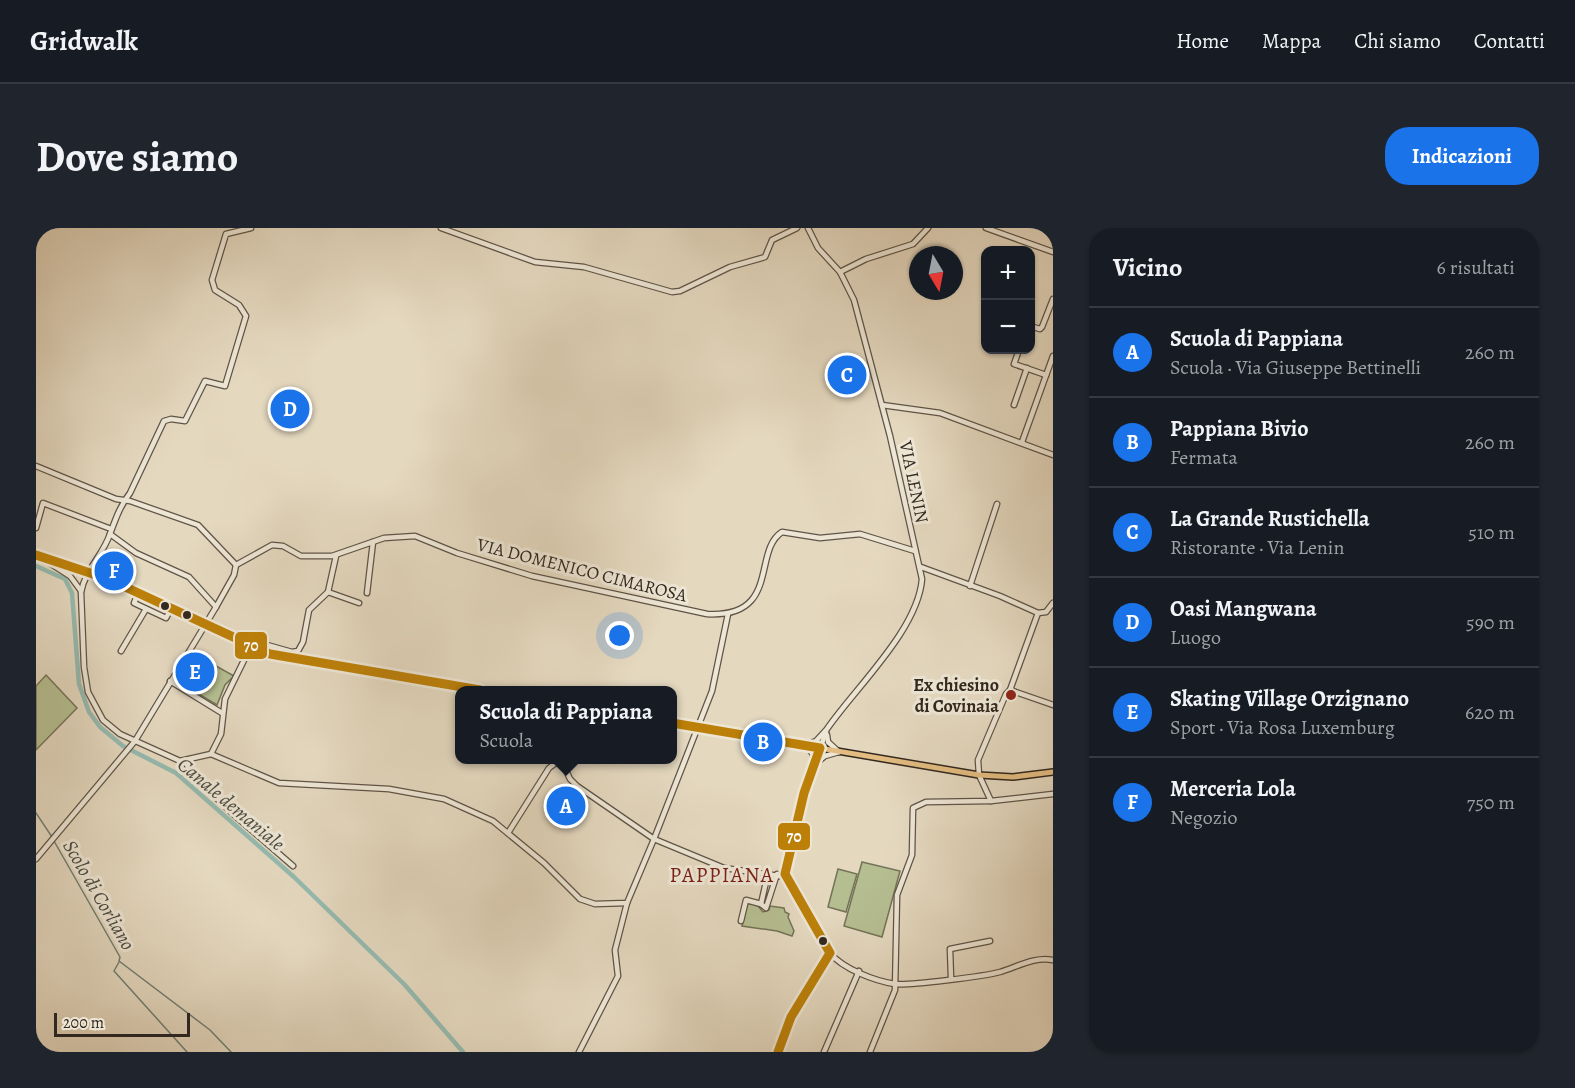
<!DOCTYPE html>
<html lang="it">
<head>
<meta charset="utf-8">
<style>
	:root { --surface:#171b24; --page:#20242c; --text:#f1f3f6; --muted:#9ea1a6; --line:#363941; --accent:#1a73e8 }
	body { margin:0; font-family:Alegreya,serif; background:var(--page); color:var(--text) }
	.controls { position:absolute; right:18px; top:18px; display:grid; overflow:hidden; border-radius:12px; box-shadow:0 2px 4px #0004 }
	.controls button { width:54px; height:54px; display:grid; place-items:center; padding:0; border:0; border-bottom:2px solid var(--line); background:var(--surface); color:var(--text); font:30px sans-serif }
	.compass { position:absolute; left:873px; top:18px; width:54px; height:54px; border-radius:50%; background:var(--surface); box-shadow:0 2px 4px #0004; rotate:170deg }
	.scale { position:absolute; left:18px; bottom:15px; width:136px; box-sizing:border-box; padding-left:6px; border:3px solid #33281f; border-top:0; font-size:16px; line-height:21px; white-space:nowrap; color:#33281f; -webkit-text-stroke:4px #ede6d5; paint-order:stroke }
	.you { position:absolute; left:584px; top:408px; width:21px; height:21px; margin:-15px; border:4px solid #fff; border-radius:50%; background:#1a73e8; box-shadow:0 0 0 9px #1a73e833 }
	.badge { display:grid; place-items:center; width:39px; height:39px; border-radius:50%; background:var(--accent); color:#fff; font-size:20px; font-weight:700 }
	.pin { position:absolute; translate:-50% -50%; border:3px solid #fff; box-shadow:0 2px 6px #0006 }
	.popup { position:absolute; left:419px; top:458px; width:222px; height:78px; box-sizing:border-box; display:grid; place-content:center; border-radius:12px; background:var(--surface); filter:drop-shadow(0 2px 4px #0005); font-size:20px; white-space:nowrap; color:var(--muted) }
	.popup b { font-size:22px; color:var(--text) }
	.popup::after { content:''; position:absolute; left:50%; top:100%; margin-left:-12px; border:12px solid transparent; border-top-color:var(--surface) }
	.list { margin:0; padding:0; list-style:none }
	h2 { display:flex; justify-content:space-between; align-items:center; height:78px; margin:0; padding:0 24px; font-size:26px }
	h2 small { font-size:20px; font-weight:400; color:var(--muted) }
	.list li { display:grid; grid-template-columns:39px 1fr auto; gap:18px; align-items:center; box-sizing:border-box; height:90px; padding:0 24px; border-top:2px solid var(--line) }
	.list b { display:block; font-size:22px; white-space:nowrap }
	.list p { margin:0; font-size:20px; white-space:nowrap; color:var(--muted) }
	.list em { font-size:20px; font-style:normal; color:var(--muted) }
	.map { position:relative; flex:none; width:1017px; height:824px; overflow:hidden; border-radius:24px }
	header { display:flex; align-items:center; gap:36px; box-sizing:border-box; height:84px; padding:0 30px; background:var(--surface); border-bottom:2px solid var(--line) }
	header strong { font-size:28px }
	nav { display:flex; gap:33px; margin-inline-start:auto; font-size:21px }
	.intro { display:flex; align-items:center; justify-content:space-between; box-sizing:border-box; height:144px; padding:0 36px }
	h1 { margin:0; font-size:42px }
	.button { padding:15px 27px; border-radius:24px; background:var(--accent); color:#fff; font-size:21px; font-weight:700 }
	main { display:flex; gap:36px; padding:0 36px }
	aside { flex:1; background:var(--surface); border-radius:24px; box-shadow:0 2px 4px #0004 }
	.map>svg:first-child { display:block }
	.green { fill:#b5be91; stroke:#747358; stroke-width:1.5 }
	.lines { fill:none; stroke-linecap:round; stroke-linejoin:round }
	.stream { stroke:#6e8075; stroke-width:1.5 }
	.canal { stroke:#95baaf; stroke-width:4.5 }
	.minor-casing { stroke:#5f5447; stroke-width:7 }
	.major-casing { stroke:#33281f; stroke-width:8 }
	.minor { stroke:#ede6d5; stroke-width:4.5 }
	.major { stroke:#e2bc80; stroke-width:5 }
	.bus-1-casing { stroke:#ede6d5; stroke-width:14 }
	.bus-1 { stroke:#bc8009; stroke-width:9 }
	.bus-dot { fill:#33281f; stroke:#ede6d5; stroke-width:2 }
	.poi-dot { fill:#8f2418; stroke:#ede6d5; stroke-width:2 }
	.labels { text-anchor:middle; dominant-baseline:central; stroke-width:6; stroke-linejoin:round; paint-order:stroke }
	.street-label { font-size:18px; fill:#33281f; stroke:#ede6d5 }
	.poi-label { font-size:18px; font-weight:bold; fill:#33281f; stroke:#ede6d5; text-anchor:end }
	.water-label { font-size:20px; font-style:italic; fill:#4c4c43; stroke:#ede6d5 }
	.quarter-label { font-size:21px; letter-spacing:1.5px; fill:#7a1f14; stroke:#ede6d5 }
	.line-badge { stroke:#ede6d5; stroke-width:2 }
	.badge-label { font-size:16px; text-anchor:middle; font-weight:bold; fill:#fff }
</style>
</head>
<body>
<header>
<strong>Gridwalk</strong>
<nav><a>Home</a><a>Mappa</a><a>Chi siamo</a><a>Contatti</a></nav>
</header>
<div class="intro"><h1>Dove siamo</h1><a class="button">Indicazioni</a></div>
<main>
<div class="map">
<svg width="1017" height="824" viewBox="0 0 1017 824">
	<rect width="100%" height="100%" fill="#e4d8bf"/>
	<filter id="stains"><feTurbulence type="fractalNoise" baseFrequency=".00333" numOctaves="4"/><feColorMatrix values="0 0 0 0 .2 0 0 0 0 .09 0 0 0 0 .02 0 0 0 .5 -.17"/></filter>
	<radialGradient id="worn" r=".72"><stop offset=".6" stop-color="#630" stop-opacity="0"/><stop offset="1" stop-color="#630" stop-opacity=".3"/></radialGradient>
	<!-- green -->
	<g class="green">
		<path d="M155,423L174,430L178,437L198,448L189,457L181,477L151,459H167L168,429L153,428Z"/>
		<path d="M153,430L166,431L165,458L152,457Z"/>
		<path d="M10,447L41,480L0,522V458Z"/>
		<path d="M826,634L864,643L846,709L808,698Z"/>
		<path d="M802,641L821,646L810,684L792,679Z"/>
		<path d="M711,675L721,677L727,684L733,682L734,678L748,680L749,684L753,686L752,689L758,703L756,708L741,703L706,698Z"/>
	</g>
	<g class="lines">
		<!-- stream -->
		<g class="stream">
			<path d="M0,585L16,609"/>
			<path d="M18,613L84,729L83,733L174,802L195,824"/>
			<path d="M83,734L78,743L151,824"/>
		</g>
		<!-- canal -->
		<path class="canal" d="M0,338L29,351L36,365L43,456L53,484L64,499L87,518L140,545L258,649L368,756L427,824"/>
		<defs>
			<g id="minor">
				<path d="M215,0L190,6L176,52L179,62L203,77L210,88L189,158L169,153L149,193L135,191L128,193L94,265C84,278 80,290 74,306C67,327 49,342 45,364L48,439L52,464L67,492L84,506L144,533L175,526L243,555L353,561L408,571L457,593L508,635L544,671L559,676L591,675L618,611L688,640L750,649"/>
				<path d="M405,0L499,34L548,39L636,64L644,63L694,39L729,29L736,12L761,0"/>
				<path d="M772,0L782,20L804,44L818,72L854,208L886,351C882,402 819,460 791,501L780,513L769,517L777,526L778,537"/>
				<path d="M950,0L1017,24"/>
				<path d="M804,44L830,31L877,16L892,0"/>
				<path d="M994,98L1004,101L1006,99L1017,71"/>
				<path d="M983,122L978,136L1010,147"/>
				<path d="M846,177L904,185L1017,227"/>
				<path d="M978,177L991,140"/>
				<path d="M986,214L1017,128"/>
				<path d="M0,238L80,271L94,273L162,297L200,337L236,317L247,318L265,328H296L348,310L379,308L421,325L496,348L671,386C745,390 716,323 746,304L784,310L824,306L879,323"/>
				<path d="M0,300L7,275L75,301"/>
				<path d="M9,332L34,348L45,363"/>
				<path d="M885,339L964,368L1002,385L1010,384L1017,375"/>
				<path d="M934,358L961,276"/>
				<path d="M292,364L323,375"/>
				<path d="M331,365L337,314"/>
				<path d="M102,366L98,375L130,390L135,381"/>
				<path d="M180,379L198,347L200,337"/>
				<path d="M85,423L110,381"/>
				<path d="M134,453L186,485"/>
				<path d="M974,462L1017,477"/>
				<path d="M791,507L792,514L803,524"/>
				<path d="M175,526L185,506L189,471L213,422L224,415L256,424L262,423L267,414L273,382L292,364L300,328"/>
				<path d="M525,532L534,551L541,558L618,611L676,463L692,386"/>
				<path d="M148,533L161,551L197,586L257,638"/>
				<path d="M779,536L789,528L803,524"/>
				<path d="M955,573L1017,566"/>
				<path d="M472,605L513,540L524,532"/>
				<path d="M0,631L99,513L180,379L153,349L100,325L74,306"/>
				<path d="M732,645L725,676L730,680L741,646"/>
				<path d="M705,693L710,672L725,676"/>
				<path d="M794,725C807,741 839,753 859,756C871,758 950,748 964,744C981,739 999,728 1017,732"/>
				<path d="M915,750L914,721L954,713"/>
				<path d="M543,824L582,748L579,722L591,675"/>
				<path d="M742,824L755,789L794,725L749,646L768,565L790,504"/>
				<path d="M788,824L823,743"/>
				<path d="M834,824L859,762L861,667L876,627L877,580L890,574L955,573L943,547L942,532L970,466L974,462L1002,385"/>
			</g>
			<g id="major">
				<path d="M0,327L72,351L234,426L444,462"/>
				<path d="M636,495L943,547L977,549L1017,544"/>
				<path d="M0,820L1,824"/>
			</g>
		</defs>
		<!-- minor casing -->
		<use href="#minor" class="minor-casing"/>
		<!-- major casing -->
		<use href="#major" class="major-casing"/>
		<!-- minor -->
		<use href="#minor" class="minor"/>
		<!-- major -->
		<use href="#major" class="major"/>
		<defs>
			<g id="bus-1">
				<path d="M0,327L72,351L234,426L444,462"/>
				<path d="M636,495L784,520L768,565L749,646L794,725L755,789L742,824"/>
			</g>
		</defs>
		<!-- bus-1 casing -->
		<use href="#bus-1" class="bus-1-casing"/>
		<!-- bus-1 -->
		<use href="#bus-1" class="bus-1"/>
	</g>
	<!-- markers -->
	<g class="bus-dot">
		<circle cx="129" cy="378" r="5"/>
		<circle cx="151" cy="387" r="5"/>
		<circle cx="787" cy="713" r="5"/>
	</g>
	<circle class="poi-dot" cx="975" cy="467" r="6"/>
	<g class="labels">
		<!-- street labels -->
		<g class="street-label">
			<text transform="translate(878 254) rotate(78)">VIA LENIN</text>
			<text transform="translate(546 342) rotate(14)">VIA DOMENICO CIMAROSA</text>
		</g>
		<!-- poi labels -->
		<g class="poi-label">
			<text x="963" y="457">Ex chiesino<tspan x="963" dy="21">di Covinaia</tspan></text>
		</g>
		<!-- water labels -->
		<g class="water-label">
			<text transform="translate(195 576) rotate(40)">Canale demaniale</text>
			<text transform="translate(63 667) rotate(60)">Scolo di Corliano</text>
		</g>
		<!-- quarter labels -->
		<g class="quarter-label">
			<text x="686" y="647">PAPPIANA</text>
		</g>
	</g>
	<g class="line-badge">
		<rect x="198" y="403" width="34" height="29" rx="6" fill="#bc8009"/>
		<rect x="741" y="594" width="34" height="29" rx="6" fill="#bc8009"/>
	</g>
	<g class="badge-label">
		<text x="215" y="423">70</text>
		<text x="758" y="614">70</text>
	</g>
	<rect width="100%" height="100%" filter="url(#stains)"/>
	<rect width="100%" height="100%" fill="url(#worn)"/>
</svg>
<div class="controls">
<button>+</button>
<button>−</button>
</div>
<svg class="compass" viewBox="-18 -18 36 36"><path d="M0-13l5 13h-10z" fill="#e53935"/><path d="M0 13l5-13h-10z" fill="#9ea1a6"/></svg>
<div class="scale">200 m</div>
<div class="you"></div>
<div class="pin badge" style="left:530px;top:578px">A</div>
<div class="popup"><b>Scuola di Pappiana</b>Scuola</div>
<div class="pin badge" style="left:727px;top:514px">B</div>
<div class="pin badge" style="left:811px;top:147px">C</div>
<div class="pin badge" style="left:254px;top:181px">D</div>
<div class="pin badge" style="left:159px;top:444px">E</div>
<div class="pin badge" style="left:78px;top:343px">F</div>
</div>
<aside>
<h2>Vicino<small>6 risultati</small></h2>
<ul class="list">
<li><span class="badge">A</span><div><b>Scuola di Pappiana</b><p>Scuola · Via Giuseppe Bettinelli</p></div><em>260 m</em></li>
<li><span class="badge">B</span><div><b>Pappiana Bivio</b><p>Fermata</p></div><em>260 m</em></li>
<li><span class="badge">C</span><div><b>La Grande Rustichella</b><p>Ristorante · Via Lenin</p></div><em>510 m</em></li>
<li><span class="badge">D</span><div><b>Oasi Mangwana</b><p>Luogo</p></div><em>590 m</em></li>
<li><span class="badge">E</span><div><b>Skating Village Orzignano</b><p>Sport · Via Rosa Luxemburg</p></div><em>620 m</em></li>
<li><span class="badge">F</span><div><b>Merceria Lola</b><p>Negozio</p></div><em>750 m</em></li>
</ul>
</aside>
</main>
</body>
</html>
